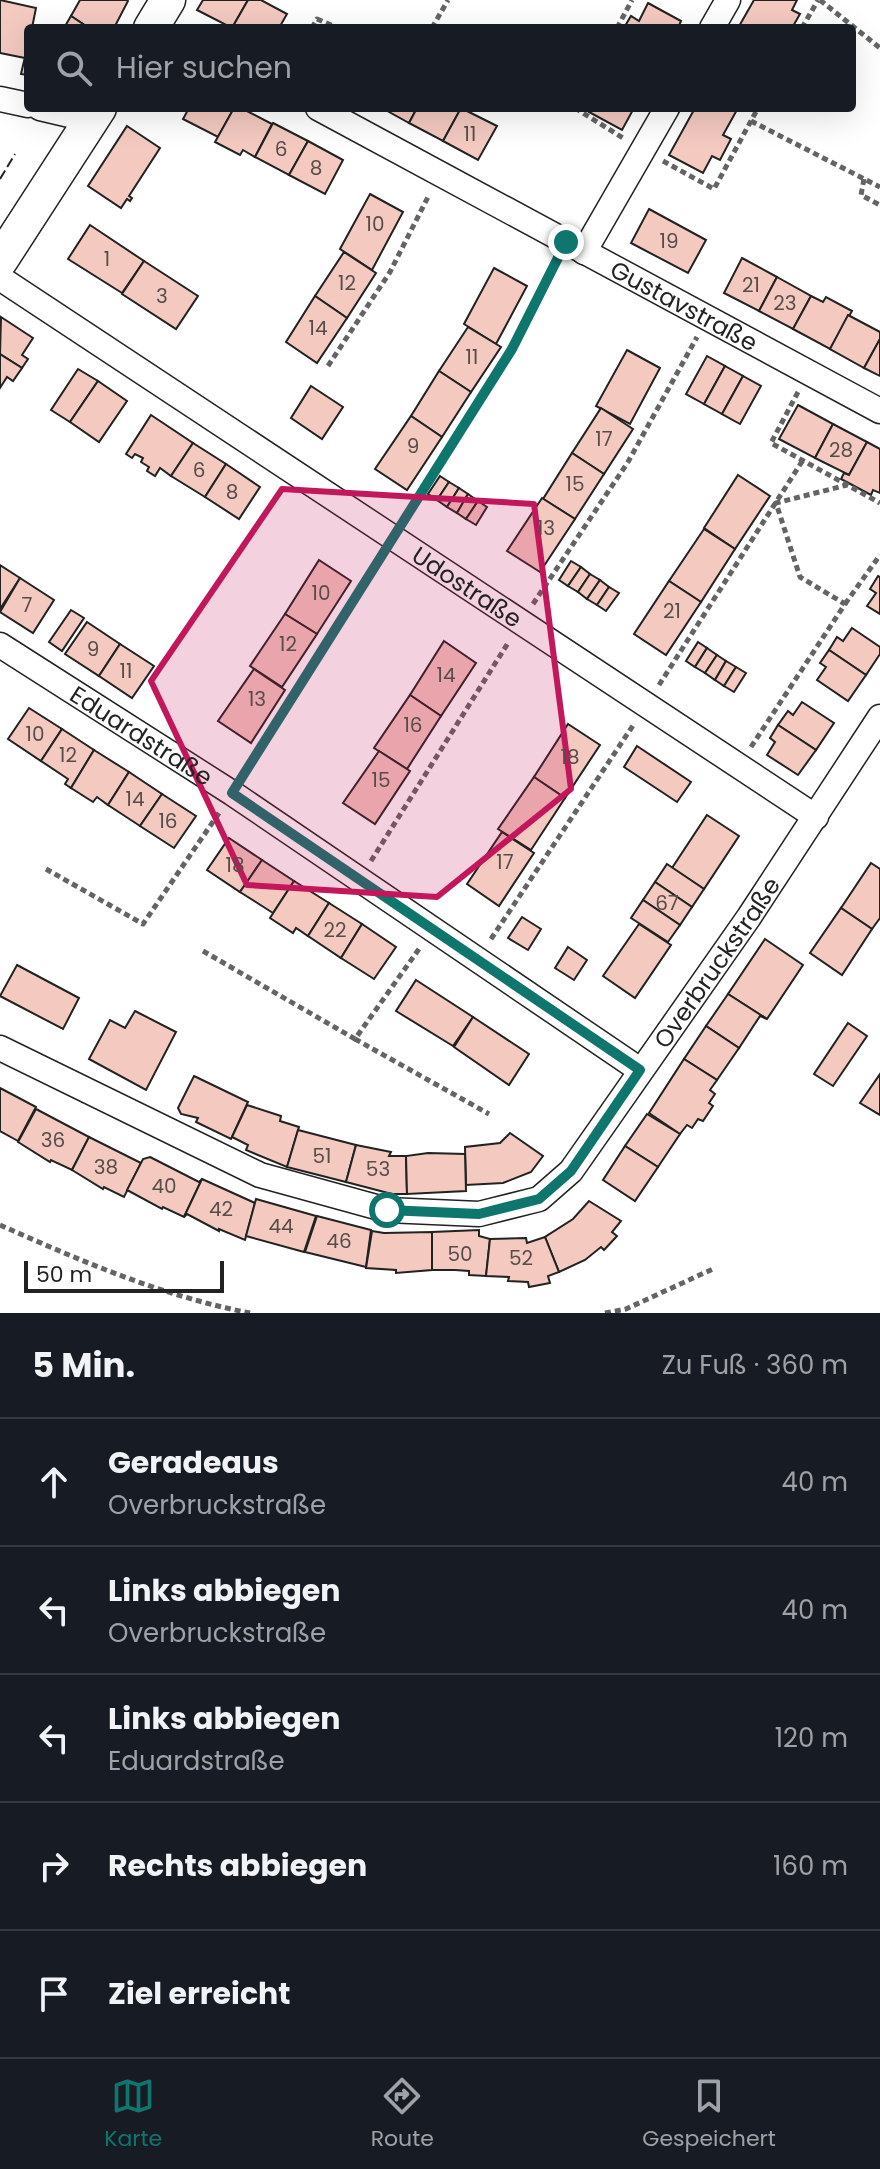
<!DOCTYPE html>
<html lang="de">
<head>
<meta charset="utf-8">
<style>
	:root { --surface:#171b24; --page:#20242c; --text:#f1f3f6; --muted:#9ea1a6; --line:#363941; --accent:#0f766e }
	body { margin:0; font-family:Poppins,sans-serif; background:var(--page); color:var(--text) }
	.scale { position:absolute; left:24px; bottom:20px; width:200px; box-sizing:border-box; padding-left:8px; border:4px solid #222; border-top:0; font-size:22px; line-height:28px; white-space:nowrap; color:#222; -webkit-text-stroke:6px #fff; paint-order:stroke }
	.stop { position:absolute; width:24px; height:24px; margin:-18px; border:6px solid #0f766e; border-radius:50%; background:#fff }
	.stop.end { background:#0f766e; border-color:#fff; box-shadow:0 2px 8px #0008 }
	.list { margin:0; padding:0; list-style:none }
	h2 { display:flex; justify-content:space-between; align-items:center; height:104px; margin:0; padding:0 32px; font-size:34px }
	h2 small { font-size:26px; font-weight:400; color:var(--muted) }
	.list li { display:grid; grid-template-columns:52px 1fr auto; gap:24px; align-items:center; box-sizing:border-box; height:128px; padding:0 32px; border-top:2px solid var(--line) }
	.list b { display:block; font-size:30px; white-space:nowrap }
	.list p { margin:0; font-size:26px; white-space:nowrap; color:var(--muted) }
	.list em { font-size:26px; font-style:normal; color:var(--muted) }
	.icon { flex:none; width:44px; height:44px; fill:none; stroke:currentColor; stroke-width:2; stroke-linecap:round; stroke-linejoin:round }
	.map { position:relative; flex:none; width:880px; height:1313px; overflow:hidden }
	.search { position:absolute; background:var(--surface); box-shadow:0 8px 32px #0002; left:24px; right:24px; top:24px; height:88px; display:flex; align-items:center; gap:20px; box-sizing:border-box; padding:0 28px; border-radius:8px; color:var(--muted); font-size:30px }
	.sheet { height:744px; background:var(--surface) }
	nav { display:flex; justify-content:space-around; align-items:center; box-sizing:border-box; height:112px; border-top:2px solid var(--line); background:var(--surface); font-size:22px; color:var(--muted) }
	nav a { display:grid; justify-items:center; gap:4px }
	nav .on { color:var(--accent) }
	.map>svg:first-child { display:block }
	.building { fill:#f3c9c0; stroke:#222; stroke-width:2 }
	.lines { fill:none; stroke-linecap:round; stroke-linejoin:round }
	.street-casing { stroke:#222; stroke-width:27 }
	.secondary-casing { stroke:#222; stroke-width:37 }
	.path { stroke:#646464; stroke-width:5; stroke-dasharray:6 4; stroke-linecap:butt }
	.street { stroke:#fff; stroke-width:24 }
	.secondary { stroke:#fff; stroke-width:34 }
	.fence { stroke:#222; stroke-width:2; stroke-dasharray:10 4; stroke-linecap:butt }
	.route { stroke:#0f766e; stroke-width:10 }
	.marked { fill:#c2185b; fill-opacity:0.2; stroke:#c2185b; stroke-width:6; stroke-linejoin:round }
	.labels { text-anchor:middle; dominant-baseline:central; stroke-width:6; stroke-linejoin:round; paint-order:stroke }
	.number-label { font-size:20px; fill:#564c4a }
	.street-label { font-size:24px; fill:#222; stroke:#fff }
</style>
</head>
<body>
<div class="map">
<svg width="880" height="1313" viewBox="0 0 880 1313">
	<rect width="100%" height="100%" fill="#fff"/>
	<!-- building -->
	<g class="building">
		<path d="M0,0L36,8L32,28H28L25,58L0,53Z"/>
		<path d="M80,0H127L128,1L114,28H89L71,16Z"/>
		<path d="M203,0H248L232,28L197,10Z"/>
		<path d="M248,0H261L287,14L279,28H232Z"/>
		<path d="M754,0H797L792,10L800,14L792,28H738Z"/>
		<path d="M648,3L681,21L678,28L625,26L631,16L639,21Z"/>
		<path d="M71,16L89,28H64Z"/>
		<path d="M28,44V75L21,74Z"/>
		<path d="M189,108H234L218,137L183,119Z"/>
		<path d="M234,108H241L272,124L255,157L243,150L240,155L215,142Z"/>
		<path d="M382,108H417L409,123Z"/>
		<path d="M417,108H461L443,141L409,123Z"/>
		<path d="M461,108L497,126L478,160L443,141Z"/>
		<path d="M591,108H634L622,130L589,112Z"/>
		<path d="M695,108H738L723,135L731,139L720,160L712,156L703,173L669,155Z"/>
		<path d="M273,123L308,141L289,175L255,157Z"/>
		<path d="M127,126L160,148L129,196L132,198L130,201L127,199L121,208L88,186Z"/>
		<path d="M308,141L343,160L325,194L289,175Z"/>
		<path d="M370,194L403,212L372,270L340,249Z"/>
		<path d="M649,209L706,240L688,273L631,243Z"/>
		<path d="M90,225L144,261L122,293L68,259Z"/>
		<path d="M344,252L376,273L347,318L315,296Z"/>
		<path d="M742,258L777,277L759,311L724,293Z"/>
		<path d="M144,261L198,296L176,329L122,294Z"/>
		<path d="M494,268L527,286L496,344L464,324Z"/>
		<path d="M777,277L811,296L793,329L759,311Z"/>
		<path d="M315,296L347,318L317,363L286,342Z"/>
		<path d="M811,296L823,302L826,297L852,311L830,349L793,329Z"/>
		<path d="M848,315L880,332V339L864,368L830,349Z"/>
		<path d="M1,317L33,338L22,355L28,359L22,368L0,354Z"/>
		<path d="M468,327L501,347L471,392L439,371Z"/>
		<path d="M880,339V376L864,368Z"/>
		<path d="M627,350L660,368L630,424L596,406Z"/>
		<path d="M0,354L22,368L13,381L7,377L0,388Z"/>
		<path d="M707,356L725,366L704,404L686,394Z"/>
		<path d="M725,366L743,376L722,414L704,404Z"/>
		<path d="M78,369L98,381L70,422L51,410Z"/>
		<path d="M439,371L471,392L442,437L411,416Z"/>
		<path d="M743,376L761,386L740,424L722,414Z"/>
		<path d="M98,381L127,401L99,442L70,422Z"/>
		<path d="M311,386L343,407L322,439L291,418Z"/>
		<path d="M798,405L833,424L815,458L779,439Z"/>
		<path d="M601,408L633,429L604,474L572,453Z"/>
		<path d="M151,415L193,443L171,476L160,468L155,476L147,471L149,467L141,462L143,458L135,454L132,458L126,454Z"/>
		<path d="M411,416L442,437L407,490L375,469Z"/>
		<path d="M833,424L867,442L849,475L815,458Z"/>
		<path d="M867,442L880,449V493L873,490L871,495L841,479L844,473L849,475Z"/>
		<path d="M193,443L226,464L205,497L171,476Z"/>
		<path d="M572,453L604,474L575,519L543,499Z"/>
		<path d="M226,464L260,487L239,519L205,497Z"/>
		<path d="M738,475L770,496L735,549L704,528Z"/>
		<path d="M440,476L449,482L437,500L428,494Z"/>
		<path d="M449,482L459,488L447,507L437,500Z"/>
		<path d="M459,488L468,494L457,513L447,507Z"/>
		<path d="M468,494L478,501L466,519L457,513Z"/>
		<path d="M542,498L575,519L540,572L507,551Z"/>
		<path d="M478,501L487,507L476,525L466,519Z"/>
		<path d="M704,529L735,549L701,602L669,581Z"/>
		<path d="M319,560L351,581L317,634L285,614Z"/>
		<path d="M571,561L581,567L568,586L559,580Z"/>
		<path d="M0,565L20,578L0,609Z"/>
		<path d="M581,567L590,574L578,592L568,586Z"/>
		<path d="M590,574L600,580L587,599L578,592Z"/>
		<path d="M878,576L880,577V614L867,606L876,593L870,589Z"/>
		<path d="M20,578L54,600L33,633L0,612Z"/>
		<path d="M600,580L609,587L597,605L587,599Z"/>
		<path d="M669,581L701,602L666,655L634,634Z"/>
		<path d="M609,587L619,593L606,611L597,605Z"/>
		<path d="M71,610L84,618L62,651L49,642Z"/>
		<path d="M285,614L317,634L282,687L250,666Z"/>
		<path d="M87,622L120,644L99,676L65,654Z"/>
		<path d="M852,628L880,647V654L866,675L829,650L837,637L843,641Z"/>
		<path d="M444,641L476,663L441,716L410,695Z"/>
		<path d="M698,642L707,648L695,667L686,661Z"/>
		<path d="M120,644L154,666L132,698L99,676Z"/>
		<path d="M707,648L717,655L705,673L695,667Z"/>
		<path d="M829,650L866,675L848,701L817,680L826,667L820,663Z"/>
		<path d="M717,655L726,661L715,680L705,673Z"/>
		<path d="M726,661L736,667L724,686L715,680Z"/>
		<path d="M736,667L746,673L734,692L724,686Z"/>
		<path d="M254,669L285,690L251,743L218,721Z"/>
		<path d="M410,695L441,716L407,769L374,748Z"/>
		<path d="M802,702L834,723L816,750L778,725L788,711L793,715Z"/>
		<path d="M29,708L62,729L41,761L8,739Z"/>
		<path d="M568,724L600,745L565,798L534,777Z"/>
		<path d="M778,725L816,750L798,775L767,755L775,742L770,738Z"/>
		<path d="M62,729L94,750L71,788L65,784L68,779L41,761Z"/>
		<path d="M637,746L691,782L677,802L624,767Z"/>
		<path d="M94,750L129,772L108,805L97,797L93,802L71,788Z"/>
		<path d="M379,751L410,771L375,824L343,803Z"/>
		<path d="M129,772L162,794L140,826L108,805Z"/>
		<path d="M534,777L565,798L531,850L498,829Z"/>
		<path d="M162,794L196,816L174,848L140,826Z"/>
		<path d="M707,815L739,836L704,889L672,868Z"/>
		<path d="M502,832L534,853L499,906L467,884Z"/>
		<path d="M229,838L262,860L240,892L207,870Z"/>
		<path d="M262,860L294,881L273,913L240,892Z"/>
		<path d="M871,863L880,869V918L872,929L841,908Z"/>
		<path d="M667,864L704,889L692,907L655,882Z"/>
		<path d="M294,881L329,903L308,936L296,928L293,933L270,918Z"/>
		<path d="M655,882L692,907L680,925L643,900Z"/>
		<path d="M643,900L680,925L668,942L631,918Z"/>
		<path d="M329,903L362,924L341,958L308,936Z"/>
		<path d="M841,908L872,929L842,975L810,953Z"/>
		<path d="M522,917L541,929L528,950L508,938Z"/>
		<path d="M362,924L396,947L374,979L341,958Z"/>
		<path d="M639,924L671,945L635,998L603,976Z"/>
		<path d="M765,939L803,965L767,1019L728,994Z"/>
		<path d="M568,947L587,960L574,980L555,968Z"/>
		<path d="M17,965L79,998L63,1029L0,996Z"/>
		<path d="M416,980L473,1017L453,1046L396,1011Z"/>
		<path d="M728,994L767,1019L760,1016L739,1048L706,1026Z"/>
		<path d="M135,1011L176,1032L146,1090L89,1059L110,1020L125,1028Z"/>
		<path d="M473,1017L529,1054L509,1085L454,1047Z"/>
		<path d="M848,1023L867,1036L833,1086L814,1074Z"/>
		<path d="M706,1026L739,1048L717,1080L684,1059Z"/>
		<path d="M684,1059L717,1080L710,1090L715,1094L709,1103L713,1106L703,1121L698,1119L692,1128L687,1125L680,1134L649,1113Z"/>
		<path d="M880,1074V1115L860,1103Z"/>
		<path d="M194,1076L248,1102L231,1139L196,1122L198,1118L181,1114L178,1108Z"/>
		<path d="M0,1088L36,1107L18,1141L0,1131Z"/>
		<path d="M247,1105L281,1116L280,1121L299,1127L287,1167L246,1150L248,1145L232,1137Z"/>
		<path d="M36,1109L89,1137L72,1170L51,1160L50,1162L18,1142Z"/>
		<path d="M647,1114L680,1134L658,1167L625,1146Z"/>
		<path d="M298,1130L356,1145L346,1182L287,1167Z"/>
		<path d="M510,1133L543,1156L531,1172L503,1183L466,1185L465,1147L500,1143Z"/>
		<path d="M89,1137L141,1163L124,1197L104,1187L103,1189L72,1170Z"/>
		<path d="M356,1145L391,1152L389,1156H406L407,1194H392L346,1182Z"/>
		<path d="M625,1146L658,1167L635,1201L603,1180Z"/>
		<path d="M428,1153L465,1154L466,1191L407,1194L406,1156Z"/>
		<path d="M150,1157L199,1182L202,1179L184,1217L163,1207L162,1209L127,1190L143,1159Z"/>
		<path d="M202,1179L255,1203L245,1240L219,1229V1231L187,1214L184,1217Z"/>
		<path d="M256,1199L316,1216L304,1252L246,1236Z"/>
		<path d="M589,1201L621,1221L612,1232L617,1236L604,1250L601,1247L585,1260L559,1272L545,1237L573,1219Z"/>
		<path d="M317,1216L371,1230L366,1267L305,1252Z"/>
		<path d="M479,1230V1236L490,1239L486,1276L469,1275V1271L455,1270H432V1232Z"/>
		<path d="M372,1231L384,1233L432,1232V1270L396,1273V1270L366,1268Z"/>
		<path d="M545,1237L559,1272L548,1276L550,1283L529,1287L528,1282L508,1281L509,1277L486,1276L490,1239L526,1238L527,1243Z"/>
	</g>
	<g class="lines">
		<defs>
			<g id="street">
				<path d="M712,28L728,0"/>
				<path d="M0,99L28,105"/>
				<path d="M40,108L91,120"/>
				<path id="s1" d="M318,108L880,411"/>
				<path d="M584,252L667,108"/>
				<path id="s2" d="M0,278L816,817"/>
				<path id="s3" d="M0,645L232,793L640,1070"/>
				<path id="s4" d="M0,1048L260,1175L387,1210L479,1214L539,1199L571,1171L749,917L880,717"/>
			</g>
			<g id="secondary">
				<path d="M151,28L168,0"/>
				<path d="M0,261L99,108"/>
			</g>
		</defs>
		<!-- street casing -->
		<use href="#street" class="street-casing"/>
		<!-- secondary casing -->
		<use href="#secondary" class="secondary-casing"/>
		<!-- path -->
		<g class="path">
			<path d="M820,0L880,48"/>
			<path d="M312,28L317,19L338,28"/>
			<path d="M432,28L448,0"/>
			<path d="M617,28L632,0"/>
			<path d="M802,28L818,0"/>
			<path d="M575,108L623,138"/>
			<path d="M751,121L880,187"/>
			<path d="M663,161L714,189L758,108"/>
			<path d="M864,179L861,195L880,205"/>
			<path d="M328,366L390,272L429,195"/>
			<path d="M798,392L771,443L880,503"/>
			<path d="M406,518L512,349L557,261"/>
			<path d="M533,604L628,462L697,337"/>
			<path d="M845,604L880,555"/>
			<path d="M659,685L803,460"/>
			<path d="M751,747L845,604L800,577L776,503L847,485"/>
			<path d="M244,775L382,557"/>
			<path d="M371,861L508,643"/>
			<path d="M46,869L143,924L219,813"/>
			<path d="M491,939L634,724"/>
			<path d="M203,951L355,1039L419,949"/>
			<path d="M355,1039L489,1114"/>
			<path d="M0,1225C81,1261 162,1296 250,1313"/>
			<path d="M605,1313L626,1309L715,1268"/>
		</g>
		<!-- street -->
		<use href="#street" class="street"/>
		<!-- secondary -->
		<use href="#secondary" class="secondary"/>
		<!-- fence -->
		<path class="fence" d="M0,179L15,154"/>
	</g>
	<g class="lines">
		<!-- route -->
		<path class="route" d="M387,1210L479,1214L539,1199L571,1171L640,1070L232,793L512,349L566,242"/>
	</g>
	<!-- marked area -->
	<path class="marked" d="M282,489L534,504L571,789L437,897L247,885L151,681Z"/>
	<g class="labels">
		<!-- number labels -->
		<g class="number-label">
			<text x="470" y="134">11</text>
			<text x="281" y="149">6</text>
			<text x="316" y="168">8</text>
			<text x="375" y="224">10</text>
			<text x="669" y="241">19</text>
			<text x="107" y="259">1</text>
			<text x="347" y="283">12</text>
			<text x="751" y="285">21</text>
			<text x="162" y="296">3</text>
			<text x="785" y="303">23</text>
			<text x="318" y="328">14</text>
			<text x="472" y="357">11</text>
			<text x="604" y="439">17</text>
			<text x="413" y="446">9</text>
			<text x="841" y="450">28</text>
			<text x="199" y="470">6</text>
			<text x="575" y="484">15</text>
			<text x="232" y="492">8</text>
			<text x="546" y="528">13</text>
			<text x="321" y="593">10</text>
			<text x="27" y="605">7</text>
			<text x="672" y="611">21</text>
			<text x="288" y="644">12</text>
			<text x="93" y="649">9</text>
			<text x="126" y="671">11</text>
			<text x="446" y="675">14</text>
			<text x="257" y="699">13</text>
			<text x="413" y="725">16</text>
			<text x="35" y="734">10</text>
			<text x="68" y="755">12</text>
			<text x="570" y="757">18</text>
			<text x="381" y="780">15</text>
			<text x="135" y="799">14</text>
			<text x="168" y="821">16</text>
			<text x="505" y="862">17</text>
			<text x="235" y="865">18</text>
			<text x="667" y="903">67</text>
			<text x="335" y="930">22</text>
			<text x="53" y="1140">36</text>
			<text x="322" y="1156">51</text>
			<text x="106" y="1167">38</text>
			<text x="378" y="1169">53</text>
			<text x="164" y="1186">40</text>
			<text x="221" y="1209">42</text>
			<text x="281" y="1226">44</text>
			<text x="339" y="1241">46</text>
			<text x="460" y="1254">50</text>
			<text x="521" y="1258">52</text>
		</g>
		<!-- street labels -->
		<g class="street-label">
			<text stroke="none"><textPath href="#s1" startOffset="416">Gustavstraße</textPath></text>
			<text stroke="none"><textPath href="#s2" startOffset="560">Udostraße</textPath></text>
			<text stroke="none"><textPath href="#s3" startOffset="168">Eduardstraße</textPath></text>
			<text stroke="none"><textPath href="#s4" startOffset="872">Overbruckstraße</textPath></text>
		</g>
	</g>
</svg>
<div class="scale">50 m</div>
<div class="stop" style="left:387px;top:1210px"></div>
<div class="stop end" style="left:566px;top:242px"></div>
<div class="search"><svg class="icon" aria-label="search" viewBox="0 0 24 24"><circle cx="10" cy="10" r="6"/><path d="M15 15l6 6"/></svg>Hier suchen</div>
</div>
<section class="sheet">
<h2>5 Min.<small>Zu Fuß · 360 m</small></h2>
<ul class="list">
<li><svg class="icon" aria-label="ahead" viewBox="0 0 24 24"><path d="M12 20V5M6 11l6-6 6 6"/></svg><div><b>Geradeaus</b><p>Overbruckstraße</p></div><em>40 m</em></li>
<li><svg class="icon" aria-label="left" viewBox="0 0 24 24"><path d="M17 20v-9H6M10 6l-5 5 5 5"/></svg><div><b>Links abbiegen</b><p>Overbruckstraße</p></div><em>40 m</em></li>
<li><svg class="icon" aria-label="left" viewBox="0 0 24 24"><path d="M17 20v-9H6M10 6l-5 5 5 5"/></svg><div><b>Links abbiegen</b><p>Eduardstraße</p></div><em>120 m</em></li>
<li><svg class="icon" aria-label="right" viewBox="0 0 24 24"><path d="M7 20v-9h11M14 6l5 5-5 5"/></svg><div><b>Rechts abbiegen</b></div><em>160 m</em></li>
<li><svg class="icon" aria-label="arrive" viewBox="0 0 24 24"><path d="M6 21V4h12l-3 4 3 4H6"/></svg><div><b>Ziel erreicht</b></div></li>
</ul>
</section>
<nav>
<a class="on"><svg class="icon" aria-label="map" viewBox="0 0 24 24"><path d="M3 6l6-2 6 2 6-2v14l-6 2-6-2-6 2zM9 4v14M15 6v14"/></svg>Karte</a>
<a><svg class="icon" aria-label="directions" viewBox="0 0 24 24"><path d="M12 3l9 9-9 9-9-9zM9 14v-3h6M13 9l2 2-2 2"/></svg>Route</a>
<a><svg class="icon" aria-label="saved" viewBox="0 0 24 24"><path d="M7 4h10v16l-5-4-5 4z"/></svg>Gespeichert</a>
</nav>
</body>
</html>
